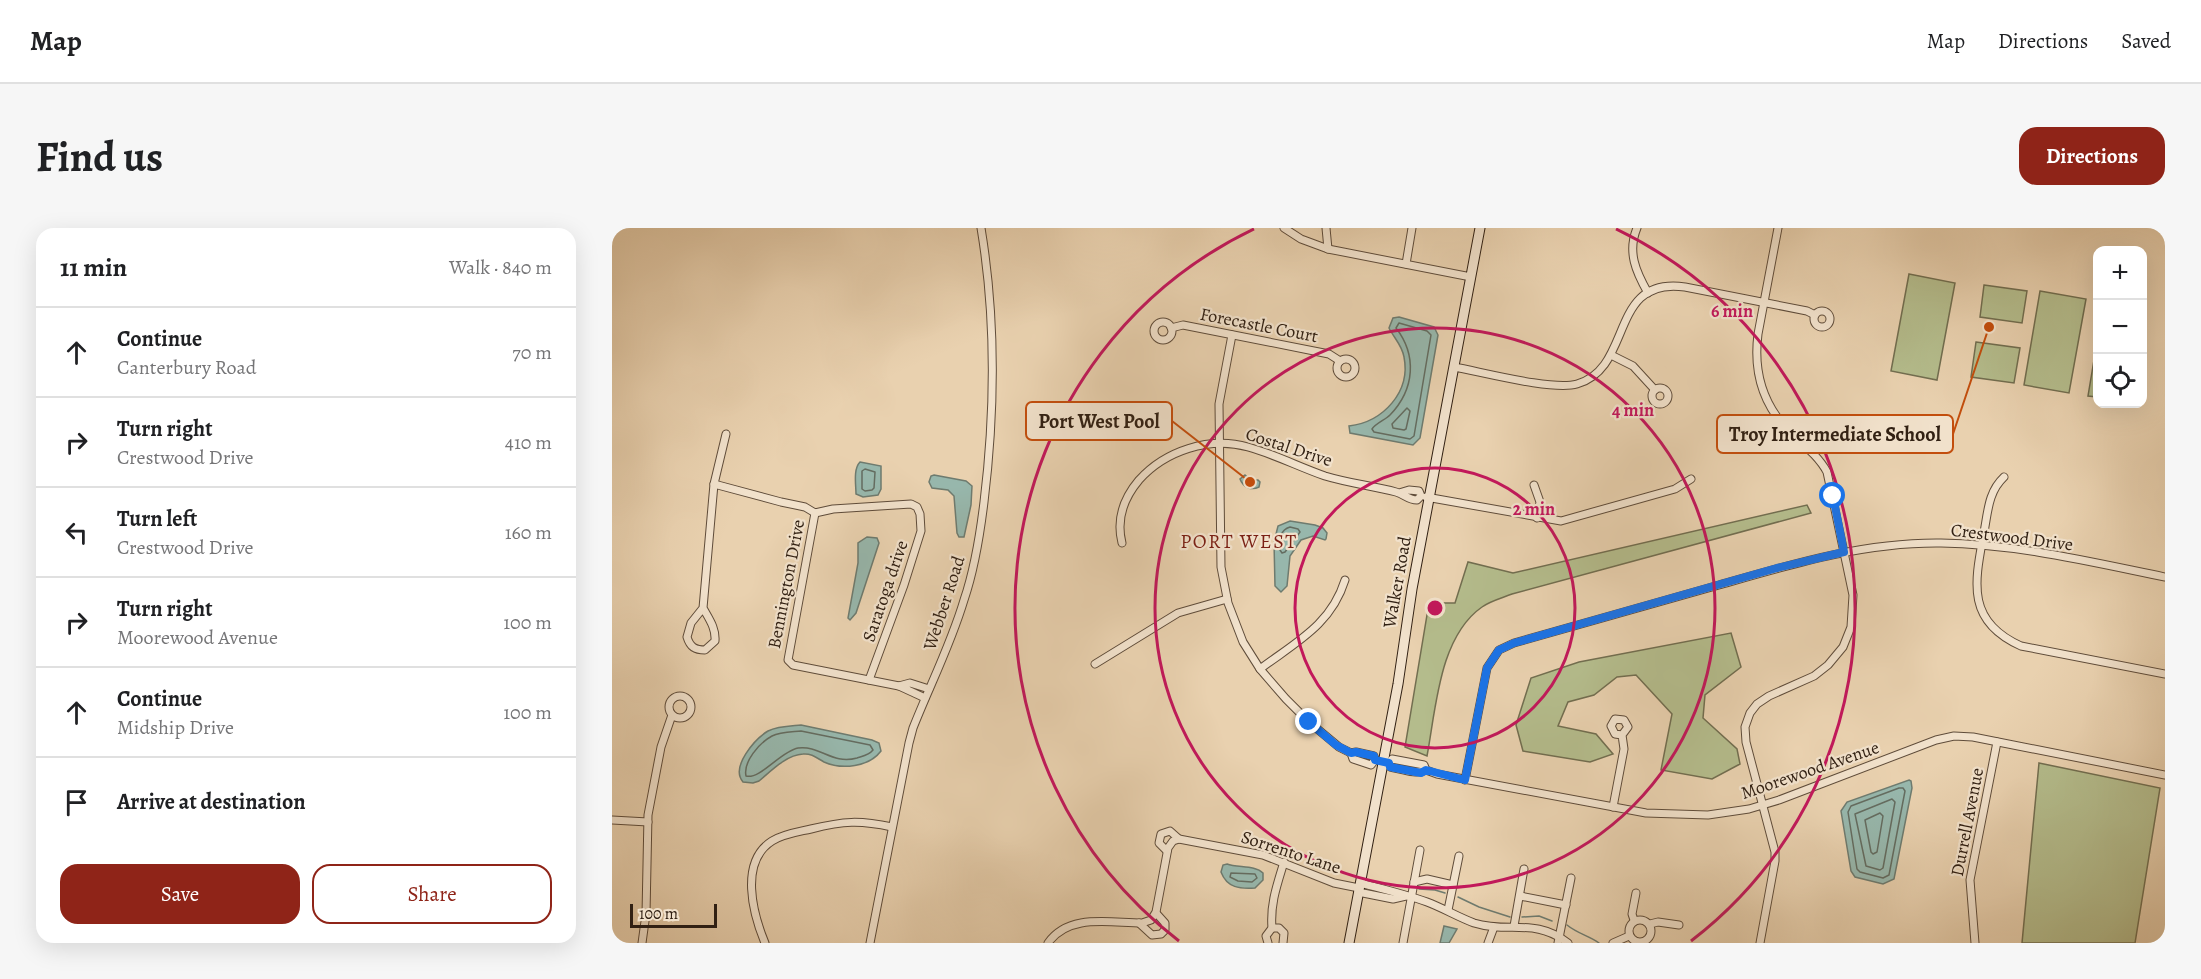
<!DOCTYPE html>
<html lang="en">
<head>
<meta charset="utf-8">
<style>
	:root { --surface:#fff; --page:#f6f6f6; --text:#202124; --muted:#757577; --line:#e0e0e0; --accent:#8f2418 }
	body { margin:0; font-family:Alegreya,serif; background:var(--page); color:var(--text) }
	.controls { position:absolute; right:18px; top:18px; display:grid; overflow:hidden; border-radius:12px; box-shadow:0 6px 24px #0002 }
	.controls button { width:54px; height:54px; display:grid; place-items:center; padding:0; border:0; border-bottom:2px solid var(--line); background:var(--surface); color:var(--text); font:30px sans-serif }
	.scale { position:absolute; left:18px; bottom:15px; width:87px; box-sizing:border-box; padding-left:6px; border:3px solid #312013; border-top:0; font-size:16px; line-height:21px; white-space:nowrap; color:#312013; -webkit-text-stroke:4px #f1e1cb; paint-order:stroke }
	.stop { position:absolute; width:18px; height:18px; margin:-14px; border:4px solid #1a73e8; border-radius:50%; background:#fff }
	.stop.end { background:#1a73e8; border-color:#fff; box-shadow:0 2px 6px #0008 }
	.list { margin:0; padding:0; list-style:none }
	h2 { display:flex; justify-content:space-between; align-items:center; height:78px; margin:0; padding:0 24px; font-size:26px }
	h2 small { font-size:20px; font-weight:400; color:var(--muted) }
	.list li { display:grid; grid-template-columns:39px 1fr auto; gap:18px; align-items:center; box-sizing:border-box; height:90px; padding:0 24px; border-top:2px solid var(--line) }
	.list b { display:block; font-size:22px; white-space:nowrap }
	.list p { margin:0; font-size:20px; white-space:nowrap; color:var(--muted) }
	.list em { font-size:20px; font-style:normal; color:var(--muted) }
	.actions { display:flex; gap:12px; padding:18px 24px }
	.actions a { flex:1; padding:14px 0; border:2px solid var(--accent); border-radius:18px; text-align:center; font-size:21px; color:var(--accent) }
	.actions .main { background:var(--accent); color:#fff }
	.icon { flex:none; width:33px; height:33px; fill:none; stroke:currentColor; stroke-width:2; stroke-linecap:round; stroke-linejoin:round }
	.map { position:relative; flex:none; width:1553px; height:715px; overflow:hidden; border-radius:18px }
	header { display:flex; align-items:center; gap:36px; box-sizing:border-box; height:84px; padding:0 30px; background:var(--surface); border-bottom:2px solid var(--line) }
	header strong { font-size:28px }
	nav { display:flex; gap:33px; margin-inline-start:auto; font-size:21px }
	.intro { display:flex; align-items:center; justify-content:space-between; box-sizing:border-box; height:144px; padding:0 36px }
	h1 { margin:0; font-size:42px }
	.button { padding:15px 27px; border-radius:18px; background:var(--accent); color:#fff; font-size:21px; font-weight:700 }
	main { display:flex; gap:36px; padding:0 36px }
	aside { flex:1; background:var(--surface); border-radius:18px; box-shadow:0 6px 24px #0002 }
	.map>svg:first-child { display:block }
	.green { fill:#b4bc8c; stroke:#726e50; stroke-width:1.5 }
	.water { fill:#97b7ac; stroke:#6e7b6f; stroke-width:1.5 }
	.lines { fill:none; stroke-linecap:round; stroke-linejoin:round }
	.shore { stroke:#646c60; stroke-width:1.5 }
	.stream { stroke:#6e7b6f; stroke-width:1.5 }
	.street-casing { stroke:#5f4c3a; stroke-width:9 }
	.secondary-casing { stroke:#312013; stroke-width:11 }
	.street { stroke:#f1e1cb; stroke-width:7 }
	.secondary { stroke:#f1e1cb; stroke-width:9 }
	.route { stroke:#1a73e8; stroke-width:8 }
	.ring { fill:none; stroke:#c2185b; stroke-width:3 }
	.labels { text-anchor:middle; dominant-baseline:central; stroke-width:4.5; stroke-linejoin:round; paint-order:stroke }
	.street-label { font-size:18px; fill:#312013; stroke:#f1e1cb }
	.neighbourhood-label { font-size:20px; letter-spacing:1.5px; fill:#7a1f14; stroke:#f1e1cb }
	.centre { fill:#c2185b; stroke:#f1e1cb; stroke-width:3 }
	.ring-label { font-size:18px; text-anchor:middle; font-weight:bold; fill:#c2185b; stroke:#f1e1cb; stroke-width:4.5; stroke-linejoin:round; paint-order:stroke }
	.leader { fill:none; stroke:#c34e0d; stroke-width:2 }
	.callout-dot { fill:#c34e0d; stroke:#f1e1cb; stroke-width:2 }
	.callout { fill:#f1e1cb; stroke:#c34e0d; stroke-width:2 }
	.callout-label { font-size:20px; text-anchor:middle; font-weight:bold; fill:#312013 }
</style>
</head>
<body>
<header>
<strong>Map</strong>
<nav><a>Map</a><a>Directions</a><a>Saved</a></nav>
</header>
<div class="intro"><h1>Find us</h1><a class="button">Directions</a></div>
<main>
<aside>
<h2>11 min<small>Walk · 840 m</small></h2>
<ul class="list">
<li><svg class="icon" aria-label="ahead" viewBox="0 0 24 24"><path d="M12 20V5M6 11l6-6 6 6"/></svg><div><b>Continue</b><p>Canterbury Road</p></div><em>70 m</em></li>
<li><svg class="icon" aria-label="right" viewBox="0 0 24 24"><path d="M7 20v-9h11M14 6l5 5-5 5"/></svg><div><b>Turn right</b><p>Crestwood Drive</p></div><em>410 m</em></li>
<li><svg class="icon" aria-label="left" viewBox="0 0 24 24"><path d="M17 20v-9H6M10 6l-5 5 5 5"/></svg><div><b>Turn left</b><p>Crestwood Drive</p></div><em>160 m</em></li>
<li><svg class="icon" aria-label="right" viewBox="0 0 24 24"><path d="M7 20v-9h11M14 6l5 5-5 5"/></svg><div><b>Turn right</b><p>Moorewood Avenue</p></div><em>100 m</em></li>
<li><svg class="icon" aria-label="ahead" viewBox="0 0 24 24"><path d="M12 20V5M6 11l6-6 6 6"/></svg><div><b>Continue</b><p>Midship Drive</p></div><em>100 m</em></li>
<li><svg class="icon" aria-label="arrive" viewBox="0 0 24 24"><path d="M6 21V4h12l-3 4 3 4H6"/></svg><div><b>Arrive at destination</b></div></li>
</ul>
<div class="actions"><a class="main">Save</a><a>Share</a></div>
</aside>
<div class="map">
<svg width="1553" height="715" viewBox="0 0 1553 715">
	<rect width="100%" height="100%" fill="#e9d1af"/>
	<filter id="stains"><feTurbulence type="fractalNoise" baseFrequency=".00333" numOctaves="4"/><feColorMatrix values="0 0 0 0 .2 0 0 0 0 .09 0 0 0 0 .02 0 0 0 .5 -.17"/></filter>
	<radialGradient id="worn" r=".72"><stop offset=".6" stop-color="#630" stop-opacity="0"/><stop offset="1" stop-color="#630" stop-opacity=".3"/></radialGradient>
	<!-- green -->
	<g class="green">
		<path d="M1297,46L1343,55L1325,152L1279,143Z"/>
		<path d="M1372,57L1415,63L1410,95L1368,89Z"/>
		<path d="M1428,63L1474,71L1457,165L1412,157Z"/>
		<path d="M1364,114L1408,120L1402,155L1359,149Z"/>
		<path d="M1485,114V169L1476,168Z"/>
		<path d="M1195,277L1199,285L900,366C890,370 878,373 870,379C827,409 824,481 815,528L793,519L817,375H843L856,334L901,345Z"/>
		<path d="M1119,405L1129,439L1093,467L1091,490L1125,521L1128,536L1100,551L1049,542L1060,486L1024,447L1005,449L982,467L956,474L946,498L984,506L1001,526L978,534L911,523L904,497L919,450L967,434Z"/>
		<path d="M1427,535L1548,560L1523,715H1410Z"/>
	</g>
	<!-- water -->
	<g class="water">
		<path d="M787,89L822,99L826,107L808,210L801,217L738,205L737,198C771,194 799,164 792,129C790,117 782,110 777,100L781,90Z"/>
		<path d="M248,234L269,238V261L266,267L251,269L244,266C244,257 241,241 248,234Z"/>
		<path d="M322,247L354,253L360,258L359,277L352,309H347L345,305L342,268L336,262L320,260L317,254L319,248Z"/>
		<path d="M633,247L639,252H646L648,254L647,259C639,263 631,259 628,251Z"/>
		<path d="M678,293L703,297L711,300L715,305L714,311L713,312L701,308L689,312L678,328L675,358L669,364L663,358L662,314L666,298Z"/>
		<path d="M255,309L265,310L267,315L244,385L238,392L236,390L246,335V315Z"/>
		<path d="M189,497L260,512L267,515L269,523C257,539 230,542 212,534C205,530 199,525 191,526C174,527 159,543 147,553L141,555L131,554C118,539 143,511 156,503C166,498 179,498 189,497Z"/>
		<path d="M1297,552L1299,553L1300,560L1282,651L1271,656L1243,649L1239,643L1229,583L1235,574Z"/>
		<path d="M615,636C626,640 643,637 651,645V652L643,660C628,661 615,660 609,644L611,637Z"/>
		<path d="M832,698L845,701L837,715H828Z"/>
	</g>
	<g class="lines">
		<!-- shore -->
		<g class="shore">
			<path d="M787,95L815,103L819,107L802,208L798,211L762,204L760,201C764,195 773,192 778,187C803,161 805,127 784,100Z"/>
			<path d="M795,180L798,183L794,201L792,202L781,200L780,196Z"/>
			<path d="M253,241L263,244L262,260L260,262L253,263L250,261V243Z"/>
			<path d="M678,299L686,301L688,304L673,324L670,325L668,322C668,313 667,302 678,299Z"/>
			<path d="M189,503L258,517L261,522C257,527 251,528 245,530C220,537 208,517 186,520C169,523 148,552 134,548C131,534 147,515 160,508C168,504 180,504 189,503Z"/>
			<path d="M1287,560H1291L1293,563L1277,647L1271,650L1248,644L1245,641L1236,584L1239,578Z"/>
			<path d="M1280,571L1283,574L1271,640L1268,642L1254,638L1243,586Z"/>
			<path d="M1268,585L1271,588L1265,624L1261,626L1259,624L1253,592Z"/>
			<path d="M619,645L643,646L645,650L640,654L626,653L618,649Z"/>
		</g>
		<!-- stream -->
		<g class="stream">
			<path d="M807,661L823,662L833,665"/>
			<path d="M846,669L867,679L898,689"/>
			<path d="M910,689L927,688L940,693"/>
			<path d="M955,697C966,706 978,708 987,715"/>
		</g>
		<defs>
			<g id="street">
				<path d="M672,0L689,11L716,21L859,49"/>
				<path d="M714,0L716,21"/>
				<path d="M1025,0C1015,24 1024,44 1036,65"/>
				<path d="M794,36L800,0"/>
				<circle cx="1210" cy="91" r="8"/>
				<circle cx="551" cy="103" r="9"/>
				<path d="M559,100L571,97L717,126L728,133"/>
				<path d="M620,107L607,176L609,339L616,375L631,414L648,441L674,471L697,494L727,519L739,525"/>
				<path d="M999,127L1021,138L1043,162"/>
				<circle cx="734" cy="140" r="9"/>
				<path d="M842,139C870,144 941,163 965,156C1022,140 996,48 1073,59L1195,83L1203,87"/>
				<circle cx="1048" cy="168" r="8"/>
				<path d="M1392,249C1376,264 1376,284 1372,304C1363,353 1353,393 1409,418L1553,446"/>
				<path d="M102,256L169,274L193,279L203,285"/>
				<path d="M922,257L928,274L925,290"/>
				<path d="M814,269L949,293L1063,261L1079,251"/>
				<path d="M203,285L221,281L299,276L305,279L308,286L309,303L292,357L257,452"/>
				<path d="M203,285L176,432L181,437L287,458"/>
				<path d="M510,315C504,291 511,271 527,252C553,223 597,208 636,219C662,226 687,239 713,248C736,255 761,258 784,264C792,266 796,272 805,272L809,268L807,263L797,262L787,265"/>
				<path d="M91,380L79,395L75,409C78,419 83,422 93,422L103,413C104,400 97,391 91,380L102,256L114,206"/>
				<path d="M483,436L566,385L615,371"/>
				<path d="M648,441C684,414 719,397 733,352"/>
				<circle cx="68" cy="479" r="11"/>
				<path d="M313,470L287,458L298,455L317,461"/>
				<path d="M763,532L759,537L741,531L739,525L744,524L762,528L763,532L774,534"/>
				<path d="M814,542C805,547 789,541 778,539L777,535L780,531L812,537L814,542L825,546L1034,585L1096,587L1137,581L1167,572L1324,512L1342,508L1361,509L1553,547"/>
				<path d="M853,552L875,440L887,422L902,415C970,396 1039,376 1107,357C1180,336 1252,314 1329,315C1405,316 1479,334 1553,349"/>
				<path d="M1001,579L1012,521L1010,507L1016,499L1012,492L1003,491L999,498L1003,506L1010,507"/>
				<path d="M0,592L36,594"/>
				<path d="M555,623L547,615L549,606L558,603L567,611"/>
				<path d="M802,654L815,651L841,657"/>
				<path d="M748,655C771,661 793,666 815,674C831,680 846,689 862,695C897,706 922,689 956,715"/>
				<path d="M746,664L781,671L794,668"/>
				<path d="M908,668L954,677"/>
				<path d="M836,682L847,628"/>
				<circle cx="1028" cy="703" r="11"/>
				<path d="M1022,692L1020,686L1024,665"/>
				<path d="M527,695L540,707L549,706L553,702V695L544,685"/>
				<path d="M1038,696L1046,694L1067,697"/>
				<path d="M902,698L912,641"/>
				<path d="M660,700H667L672,705L671,715"/>
				<path d="M30,715L34,686L36,587L49,519L60,487"/>
				<path d="M153,715C141,686 127,634 160,613C171,606 186,604 199,601C232,593 247,592 280,599"/>
				<path d="M258,715L297,515L301,500C318,457 339,416 352,372C363,340 368,307 372,274C383,184 384,90 369,0"/>
				<path d="M436,715C457,685 498,695 530,695L539,692L544,684L556,620L561,613L567,611L651,627L722,655L747,660"/>
				<path d="M656,715L654,708L660,700C658,676 665,657 672,634"/>
				<path d="M791,715L808,622"/>
				<path d="M876,715L882,699"/>
				<path d="M946,715L959,650"/>
				<path d="M1001,715L1017,708"/>
				<path d="M1148,715L1163,633V624L1134,514L1133,499L1138,485L1145,476L1157,468L1202,448L1216,437L1231,419L1239,399L1241,367L1215,244C1207,229 1193,218 1181,207C1151,179 1141,145 1146,106L1166,0"/>
				<path d="M1363,715L1358,652L1385,514"/>
			</g>
			<path id="secondary" d="M737,715L786,456L800,361L868,0"/>
		</defs>
		<!-- street casing -->
		<use href="#street" class="street-casing"/>
		<!-- secondary casing -->
		<use href="#secondary" class="secondary-casing"/>
		<!-- street -->
		<use href="#street" class="street"/>
		<!-- secondary -->
		<use href="#secondary" class="secondary"/>
	</g>
	<g class="lines">
		<!-- route -->
		<path class="route" d="M697,494L724,517L739,525L744,524L762,528L763,532L777,535L778,539L809,545L814,542L853,552L875,440L887,422L902,415L1165,340L1232,324L1221,268"/>
	</g>
	<!-- distance rings -->
	<g class="ring">
		<circle cx="823" cy="380" r="140"/>
		<circle cx="823" cy="380" r="280"/>
		<path d="M567 713A420 420 0 0 1 642 1M1004 1A420 420 0 0 1 1079 713"/>
	</g>
	<g class="labels">
		<!-- street labels -->
		<g class="street-label">
			<text transform="translate(647 97) rotate(11)">Forecastle Court</text>
			<text transform="translate(677 219) rotate(18)">Costal Drive</text>
			<text transform="translate(1400 309) rotate(7)">Crestwood Drive</text>
			<text transform="translate(785 354) rotate(-80)">Walker Road</text>
			<text transform="translate(174 356) rotate(-79)">Bennington Drive</text>
			<text transform="translate(273 363) rotate(-71)">Saratoga drive</text>
			<text transform="translate(332 375) rotate(-72)">Webber Road</text>
			<text transform="translate(1198 542) rotate(-19)">Moorewood Avenue</text>
			<text transform="translate(1355 594) rotate(-79)">Durrell Avenue</text>
			<text transform="translate(679 624) rotate(18)">Sorrento Lane</text>
		</g>
		<!-- neighbourhood labels -->
		<g class="neighbourhood-label">
			<text x="627" y="313">PORT WEST</text>
		</g>
	</g>
	<circle cx="823" cy="380" r="9" class="centre"/>
	<g class="ring-label">
		<text x="1120" y="89">6 min</text>
		<text x="1021" y="188">4 min</text>
		<text x="922" y="287">2 min</text>
	</g>
	<!-- callouts -->
	<path class="leader" d="M638 254L560 193M1377 99L1341 206"/>
	<g class="callout-dot">
		<circle cx="638" cy="254" r="6"/>
		<circle cx="1377" cy="99" r="6"/>
	</g>
	<g class="callout">
		<rect x="414" y="174" width="146" height="38" rx="6"/>
		<rect x="1105" y="187" width="236" height="38" rx="6"/>
	</g>
	<g class="callout-label">
		<text x="487" y="200">Port West Pool</text>
		<text x="1223" y="213">Troy Intermediate School</text>
	</g>
	<rect width="100%" height="100%" filter="url(#stains)"/>
	<rect width="100%" height="100%" fill="url(#worn)"/>
</svg>
<div class="controls">
<button>+</button>
<button>−</button>
<button><svg class="icon" aria-label="locate" viewBox="0 0 24 24"><circle cx="12" cy="12" r="6"/><path d="M12 2v4M12 18v4M2 12h4M18 12h4"/></svg></button>
</div>
<div class="scale">100 m</div>
<div class="stop" style="left:1221px;top:268px"></div>
<div class="stop end" style="left:697px;top:494px"></div>
</div>
</main>
</body>
</html>
